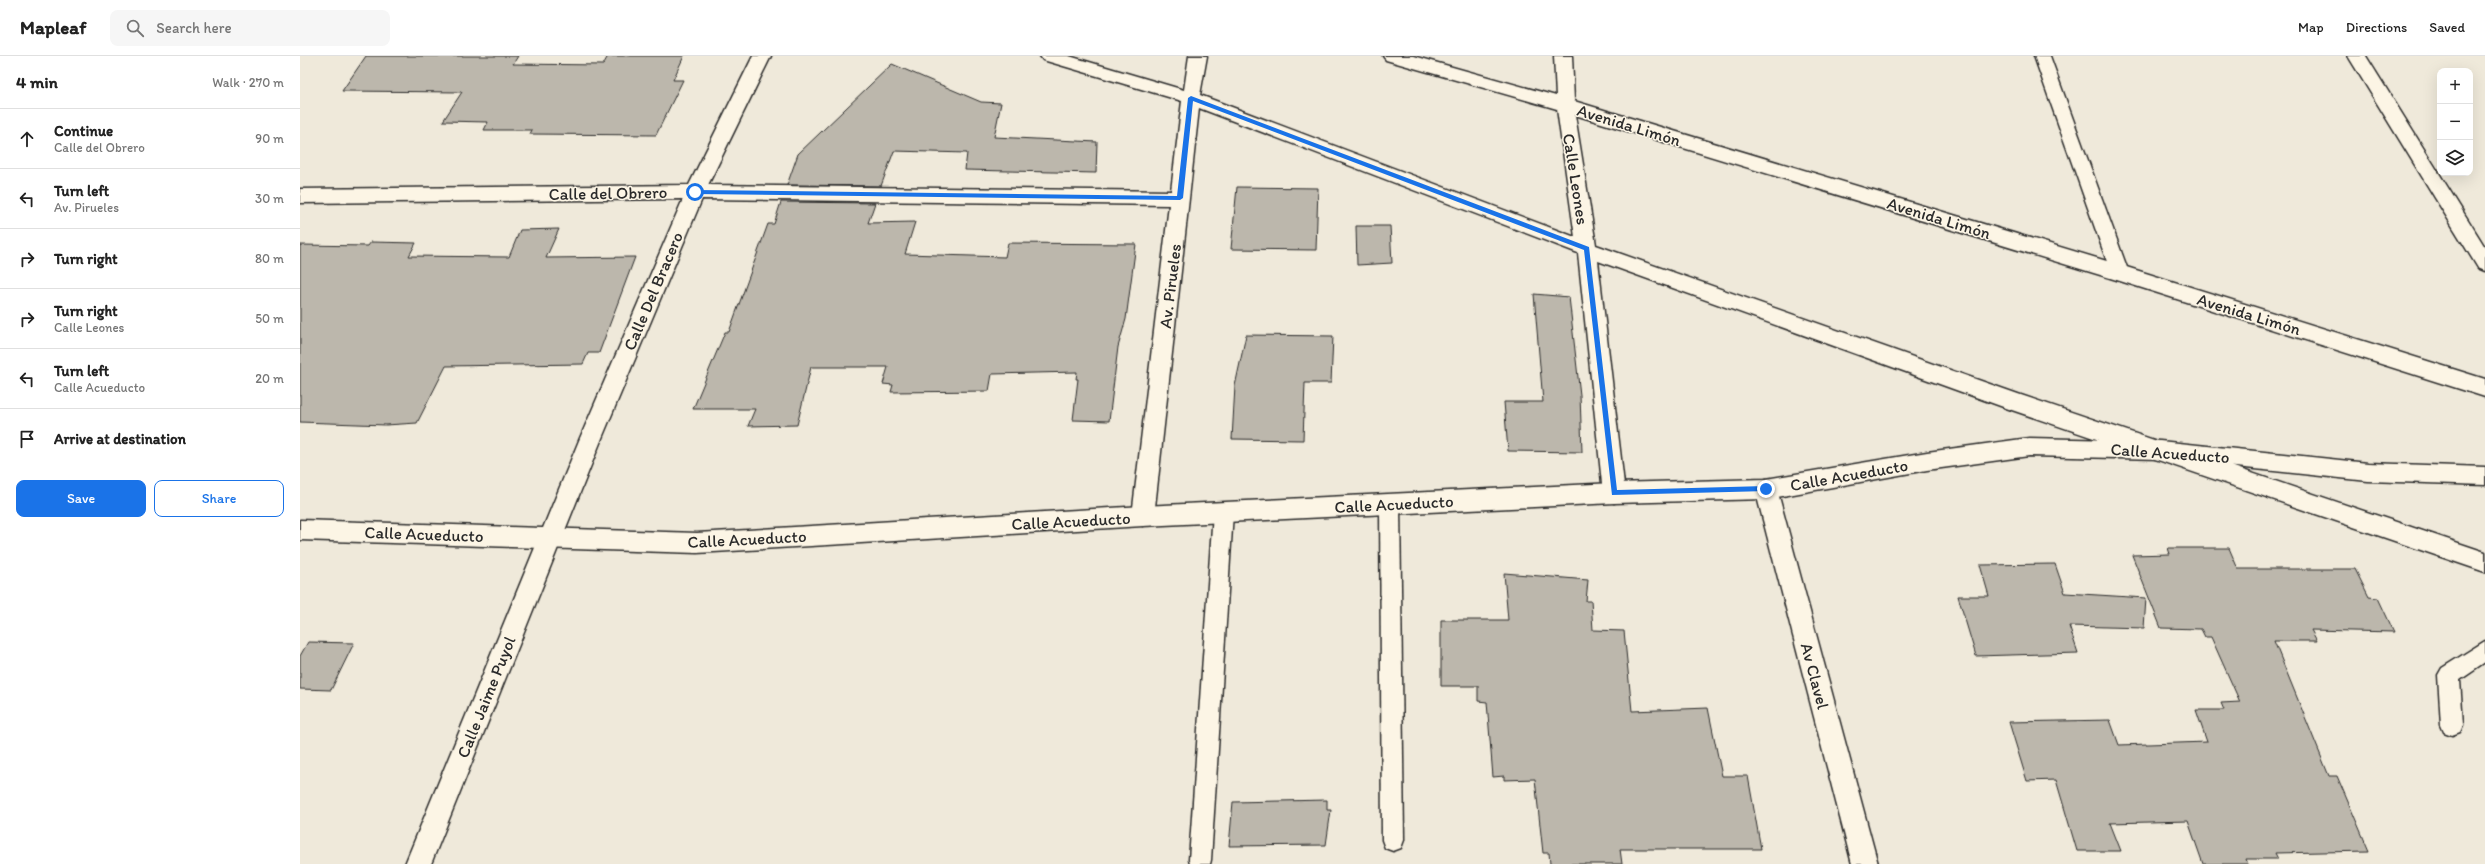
<!DOCTYPE html>
<html lang="en">
<head>
<meta charset="utf-8">
<style>
	:root { --surface:#fff; --page:#f6f6f6; --text:#222; --muted:#767676; --line:#e0e0e0; --accent:#1a73e8 }
	body { margin:0; font-family:Itim,sans-serif; background:var(--page); color:var(--text) }
	.controls { position:absolute; right:12px; top:12px; display:grid; overflow:hidden; border-radius:8px; box-shadow:0 4px 16px #0002 }
	.controls button { width:36px; height:36px; display:grid; place-items:center; padding:0; border:0; border-bottom:1px solid var(--line); background:var(--surface); color:var(--text); font:20px sans-serif }
	.stop { position:absolute; width:12px; height:12px; margin:-9px; border:3px solid #1a73e8; border-radius:50%; background:#fff }
	.stop.end { background:#1a73e8; border-color:#fff; box-shadow:0 1px 4px #0008 }
	.list { margin:0; padding:0; list-style:none }
	h2 { display:flex; justify-content:space-between; align-items:center; height:52px; margin:0; padding:0 16px; font-size:17px }
	h2 small { font-size:13px; font-weight:400; color:var(--muted) }
	.list li { display:grid; grid-template-columns:26px 1fr auto; gap:12px; align-items:center; box-sizing:border-box; height:60px; padding:0 16px; border-top:1px solid var(--line) }
	.list b { display:block; font-size:15px; white-space:nowrap }
	.list p { margin:0; font-size:13px; white-space:nowrap; color:var(--muted) }
	.list em { font-size:13px; font-style:normal; color:var(--muted) }
	.actions { display:flex; gap:8px; padding:12px 16px }
	.actions a { flex:1; padding:9px 0; border:1px solid var(--accent); border-radius:8px; text-align:center; font-size:14px; color:var(--accent) }
	.actions .main { background:var(--accent); color:#fff }
	.icon { flex:none; width:22px; height:22px; fill:none; stroke:currentColor; stroke-width:2; stroke-linecap:round; stroke-linejoin:round }
	.map { position:relative; flex:none; width:2185px; height:808px; overflow:hidden }
	header { display:flex; align-items:center; gap:24px; box-sizing:border-box; height:56px; padding:0 20px; background:var(--surface); border-bottom:1px solid var(--line) }
	header strong { font-size:19px }
	nav { display:flex; gap:22px; margin-inline-start:auto; font-size:14px }
	.search { width:280px; height:36px; background:var(--page); display:flex; align-items:center; gap:10px; box-sizing:border-box; padding:0 14px; border-radius:8px; color:var(--muted); font-size:15px }
	main { display:flex }
	aside { flex:1; background:var(--surface) }
	.map>svg:first-child { display:block }
	.building { fill:#bcb7ac; stroke:#2b2b2b }
	.lines { fill:none; stroke-linecap:round; stroke-linejoin:round }
	.service-casing { stroke:#2b2b2b; stroke-width:3 }
	.minor-casing { stroke:#2b2b2b; stroke-width:3 }
	.tertiary-casing { stroke:#2b2b2b; stroke-width:3 }
	.secondary-casing { stroke:#2b2b2b; stroke-width:3 }
	.service { fill:#fcf5e5; fill-rule:evenodd }
	.minor { fill:#fcf5e5; fill-rule:evenodd }
	.tertiary { fill:#fcf5e5; fill-rule:evenodd }
	.secondary { fill:#fcf5e5; fill-rule:evenodd }
	.route { fill:#1a73e8 }
	.labels { text-anchor:middle; dominant-baseline:central; stroke-width:3; stroke-linejoin:round; paint-order:stroke }
	.street-label { font-size:17px; fill:#2b2b2b; stroke:#fcf5e5 }
</style>
</head>
<body>
<header>
<strong>Mapleaf</strong>
<div class="search"><svg class="icon" aria-label="search" viewBox="0 0 24 24"><circle cx="10" cy="10" r="6"/><path d="M15 15l6 6"/></svg>Search here</div>
<nav><a>Map</a><a>Directions</a><a>Saved</a></nav>
</header>
<main>
<aside>
<h2>4 min<small>Walk · 270 m</small></h2>
<ul class="list">
<li><svg class="icon" aria-label="ahead" viewBox="0 0 24 24"><path d="M12 20V5M6 11l6-6 6 6"/></svg><div><b>Continue</b><p>Calle del Obrero</p></div><em>90 m</em></li>
<li><svg class="icon" aria-label="left" viewBox="0 0 24 24"><path d="M17 20v-9H6M10 6l-5 5 5 5"/></svg><div><b>Turn left</b><p>Av. Pirueles</p></div><em>30 m</em></li>
<li><svg class="icon" aria-label="right" viewBox="0 0 24 24"><path d="M7 20v-9h11M14 6l5 5-5 5"/></svg><div><b>Turn right</b></div><em>80 m</em></li>
<li><svg class="icon" aria-label="right" viewBox="0 0 24 24"><path d="M7 20v-9h11M14 6l5 5-5 5"/></svg><div><b>Turn right</b><p>Calle Leones</p></div><em>50 m</em></li>
<li><svg class="icon" aria-label="left" viewBox="0 0 24 24"><path d="M17 20v-9H6M10 6l-5 5 5 5"/></svg><div><b>Turn left</b><p>Calle Acueducto</p></div><em>20 m</em></li>
<li><svg class="icon" aria-label="arrive" viewBox="0 0 24 24"><path d="M6 21V4h12l-3 4 3 4H6"/></svg><div><b>Arrive at destination</b></div></li>
</ul>
<div class="actions"><a class="main">Save</a><a>Share</a></div>
</aside>
<div class="map">
<svg width="2185" height="808" viewBox="0 0 2185 808">
	<rect width="100%" height="100%" fill="#efe9da"/>
	<filter id="ink" filterUnits="userSpaceOnUse"><feTurbulence type="fractalNoise" baseFrequency=".025" numOctaves="2"/><feDisplacementMap in="SourceGraphic" scale="8" xChannelSelector="R" yChannelSelector="G"/><feConvolveMatrix kernelMatrix="1 2 1 2 8 2 1 2 1" color-interpolation-filters="sRGB"/></filter>
	<g filter="url(#ink)">
		<!-- building -->
		<g class="building">
			<path d="M66,0H218L213,8L303,9L308,0H384L373,24H383L356,79L230,78L232,74H184L188,66L143,65L162,36L42,35Z"/>
			<path d="M592,8L681,46L701,47L694,81L797,86L796,117L665,114L667,97L594,95L581,130L487,129L498,98Z"/>
			<path d="M937,131L1018,132L1016,194L931,193Z"/>
			<path d="M481,146L575,147L568,167L615,166L605,198L705,201L708,187L836,188L826,263L818,291L809,365L773,364L778,323H776L777,316L692,318L689,335L591,336L593,329L583,328L588,311H511L497,369L448,370L455,353H393L425,276H429L468,168H474Z"/>
			<path d="M1056,170H1090L1092,207L1057,209Z"/>
			<path d="M259,173L246,202L335,201L299,297H288L283,308L146,310L117,367L86,369L0,366V189L68,190L71,186L116,187L109,200L209,201L220,174Z"/>
			<path d="M1234,238L1269,241L1280,339L1282,396L1208,395L1204,346H1243Z"/>
			<path d="M946,279L1033,280L1031,327H1005L1003,384L932,383L935,330Z"/>
			<path d="M1868,492H1929L1938,513H2055L2069,541L2078,542L2094,576L2011,574L2017,585H1974L2029,720H2037L2069,795L1975,797L1978,803H1946L1948,808H1903L1888,765L1810,767L1821,795H1777L1756,724L1727,725L1709,666L1810,664L1819,689L1907,686L1896,654H1924L1921,647L1940,646L1911,581H1905L1901,573L1861,572L1832,499L1870,498Z"/>
			<path d="M1755,508L1765,537L1846,542L1844,572L1769,570L1778,597L1676,600L1658,540H1689L1680,509Z"/>
			<path d="M1204,517L1288,524L1286,545H1291L1293,574L1324,575L1332,655L1408,652L1422,720H1448L1461,793H1320L1322,808H1250L1249,797H1243L1235,723L1204,724V720L1193,721L1187,646L1178,645V630H1141V564H1208Z"/>
			<path d="M8,586L54,587L31,634L0,633V600Z"/>
			<path d="M1027,744V754H1031L1026,789L929,790L933,746Z"/>
		</g>
		<g class="lines">
			<defs>
				<g id="service">
					<path d="M1734,0H1750L1829,217L1826,222L1820,224L1814,222L1811,217Z"/>
					<path d="M1090,440L1097,442L1100,448L1104,784L1101,792L1093,795L1085,792L1082,784L1080,448L1083,442Z"/>
					<path d="M923,448L930,450L933,456L911,804L910,808H890L889,804L913,456L916,450Z"/>
					<path d="M2185,585V607L2160,624L2163,669L2160,676L2152,679L2144,676L2141,669L2138,619L2142,612Z"/>
				</g>
				<g id="minor">
					<path d="M453,0H471L408,129L871,135L882,45L743,4L740,0H769L884,34L889,0H907L900,39L1275,181L1257,53L1086,4L1083,0H1113L1256,40L1254,0H1272L1274,45L1820,209L2185,323V341L1820,225L1275,59L1296,189L1718,338L2185,496V516L1706,352L1298,205L1325,437L1322,444L1314,447L1306,444L1303,437L1278,197L899,52L854,460L851,467L843,470L835,467L832,460L869,149L402,143L302,382L131,808H105L280,382L383,143L0,147V133L389,129Z"/>
					<path d="M1466,423L1474,426L1477,433L1578,808H1552L1455,433L1458,426Z"/>
				</g>
				<path id="tertiary" d="M1729,382L1860,385L2068,407L2185,411V429L2068,425L1860,403L1729,400L1627,414L1466,443L1314,447L843,470L397,497L0,484V464L397,477L843,450L1314,427L1466,423L1627,396Z"/>
				<path id="secondary" d="M2048,0H2066L2185,191V215L2178,212Z"/>
			</defs>
			<!-- service casing -->
			<use href="#service" class="service-casing"/>
			<!-- minor casing -->
			<use href="#minor" class="minor-casing"/>
			<!-- tertiary casing -->
			<use href="#tertiary" class="tertiary-casing"/>
			<!-- secondary casing -->
			<use href="#secondary" class="secondary-casing"/>
			<!-- service -->
			<use href="#service" class="service"/>
			<!-- minor -->
			<use href="#minor" class="minor"/>
			<!-- tertiary -->
			<use href="#tertiary" class="tertiary"/>
			<!-- secondary -->
			<use href="#secondary" class="secondary"/>
		</g>
	</g>
	<!-- route -->
	<path class="route" d="M891,40L1289,191L1317,434L1466,430L1468,431V435L1312,439L1284,194L893,45L883,142L880,144L395,138L392,136L395,134L877,140L888,42Z"/>
	<g class="labels">
		<!-- street labels -->
		<g class="street-label">
			<text transform="translate(1329 69) rotate(17)">Avenida Limón</text>
			<text transform="translate(1276 123) rotate(81)">Calle Leones</text>
			<text transform="translate(308 137) rotate(-1)">Calle del Obrero</text>
			<text transform="translate(1639 162) rotate(17)">Avenida Limón</text>
			<text transform="translate(870 230) rotate(-83)">Av. Pirueles</text>
			<text transform="translate(353 235) rotate(-67)">Calle Del Bracero</text>
			<text transform="translate(1949 258) rotate(17)">Avenida Limón</text>
			<text transform="translate(1870 397) rotate(4)">Calle Acueducto</text>
			<text transform="translate(1549 419) rotate(-10)">Calle Acueducto</text>
			<text transform="translate(1094 448) rotate(-3)">Calle Acueducto</text>
			<text transform="translate(771 465) rotate(-3)">Calle Acueducto</text>
			<text transform="translate(124 478) rotate(2)">Calle Acueducto</text>
			<text transform="translate(447 483) rotate(-3)">Calle Acueducto</text>
			<text transform="translate(1515 620) rotate(75)">Av Clavel</text>
			<text transform="translate(186 641) rotate(-68)">Calle Jaime Puyol</text>
		</g>
	</g>
</svg>
<div class="controls">
<button>+</button>
<button>−</button>
<button><svg class="icon" aria-label="layers" viewBox="0 0 24 24"><path d="M12 4l9 5-9 5-9-5zM3 14l9 5 9-5"/></svg></button>
</div>
<div class="stop" style="left:395px;top:136px"></div>
<div class="stop end" style="left:1466px;top:433px"></div>
</div>
</main>
</body>
</html>
